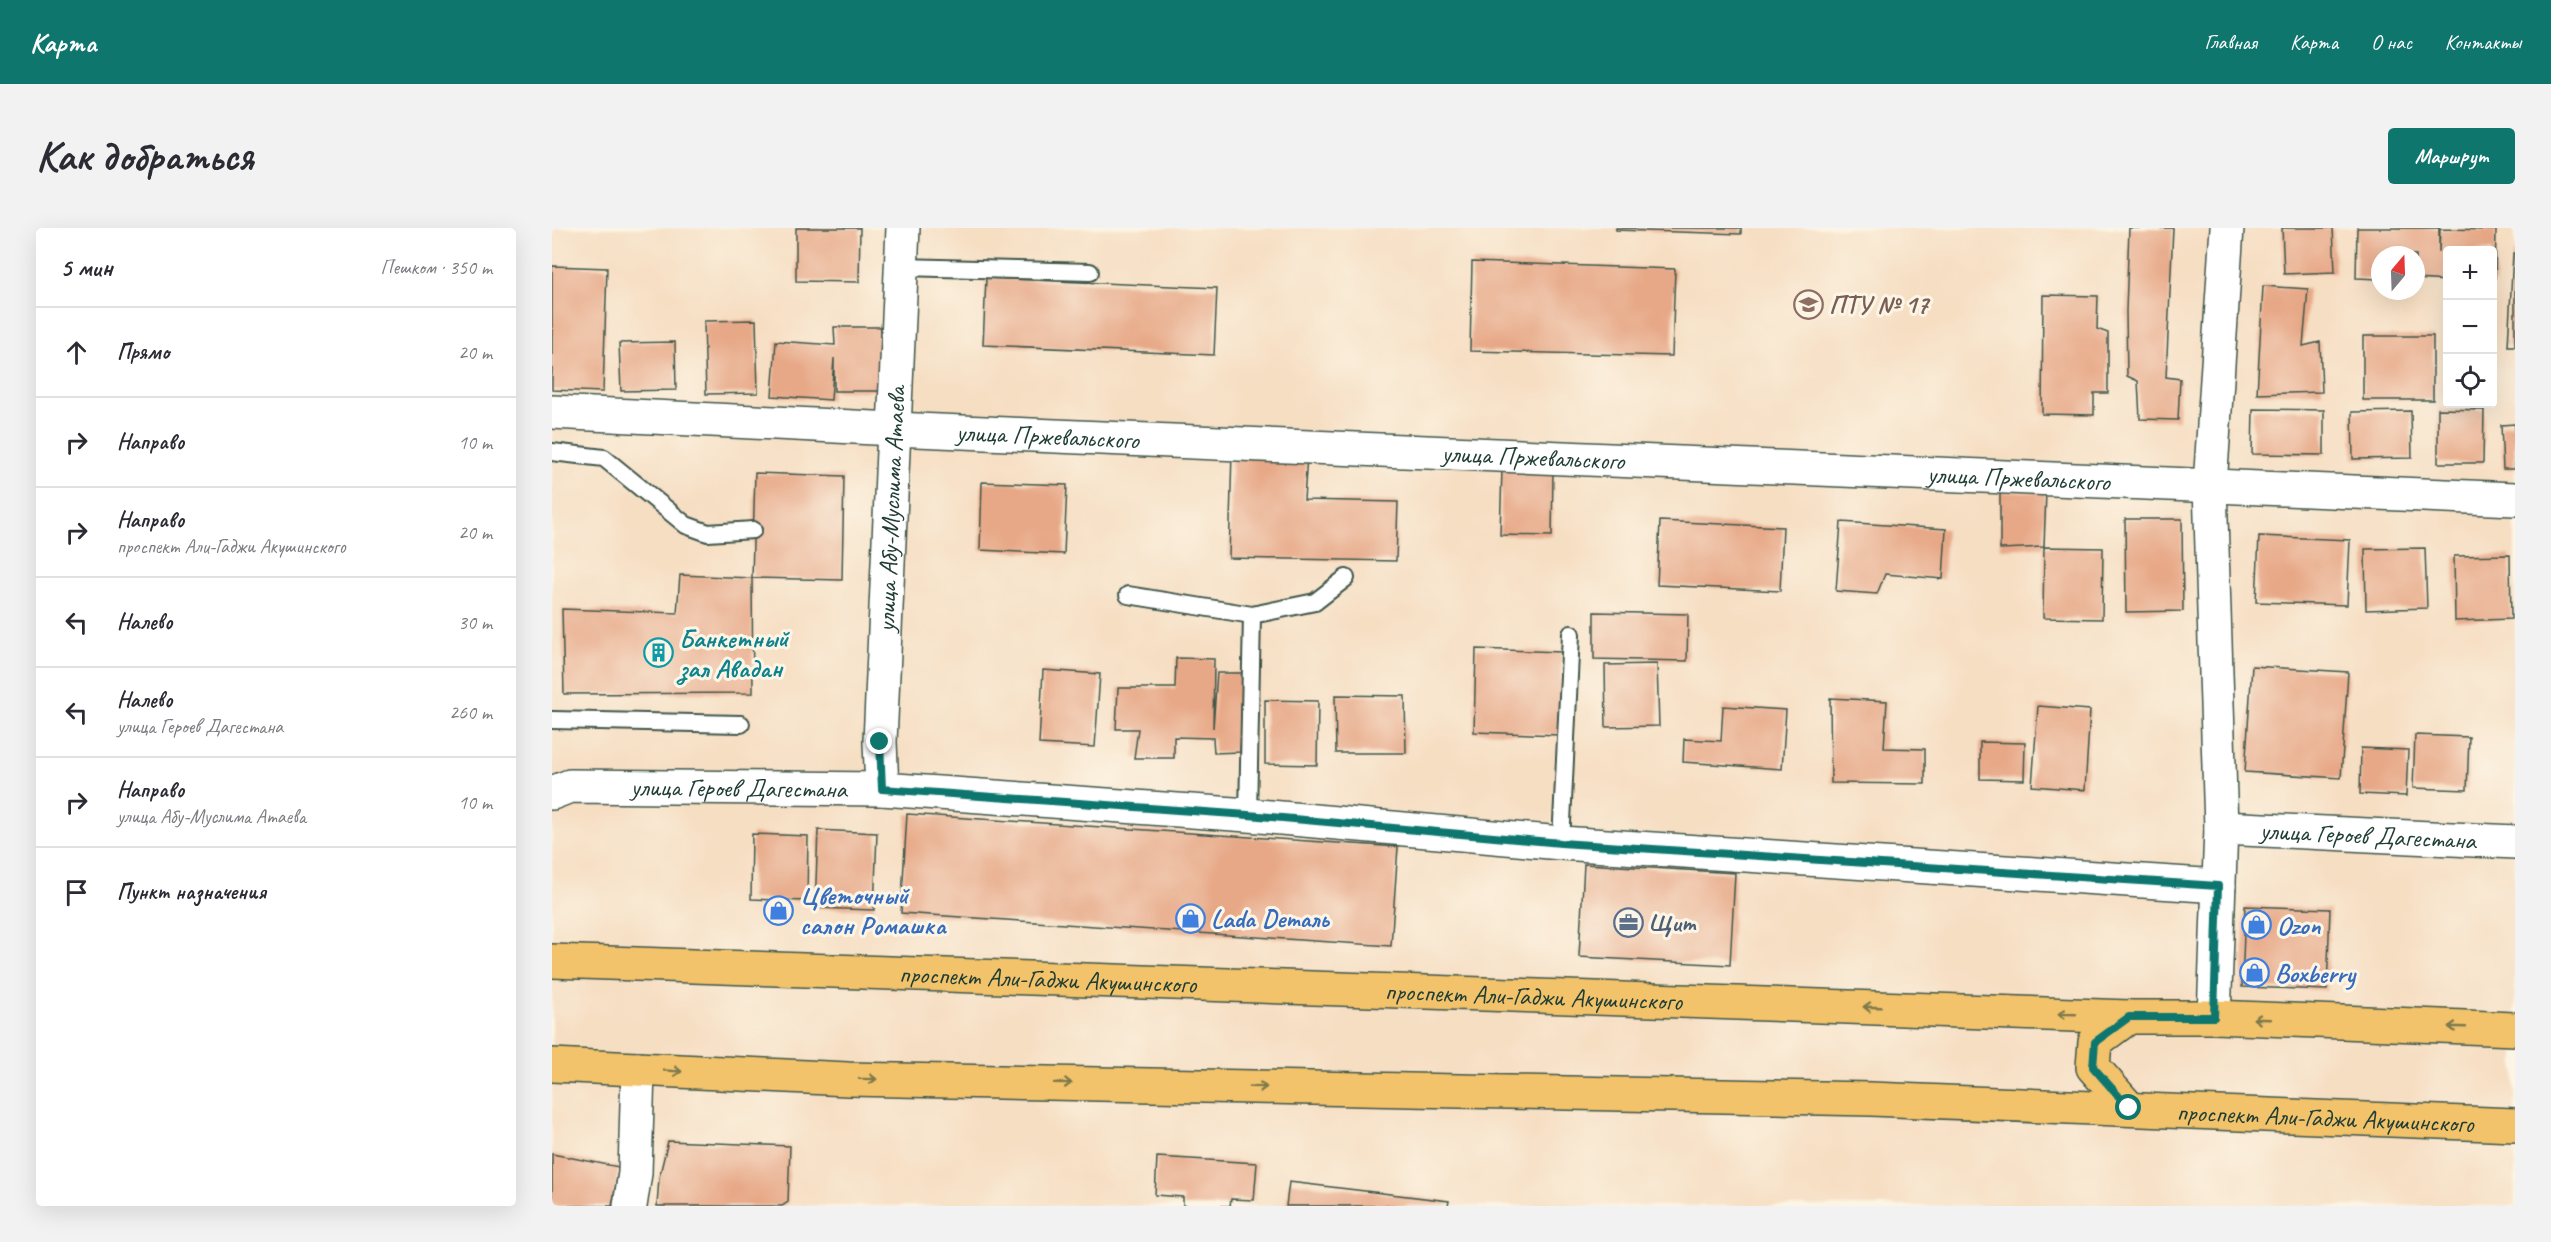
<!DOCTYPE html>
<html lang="ru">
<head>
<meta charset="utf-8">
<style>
	:root { --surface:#fff; --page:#f2f2f3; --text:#2b2b33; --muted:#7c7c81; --line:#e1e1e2; --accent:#0f766e }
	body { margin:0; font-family:Caveat,sans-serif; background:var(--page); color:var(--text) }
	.controls { position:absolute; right:18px; top:18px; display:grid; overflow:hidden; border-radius:6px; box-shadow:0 6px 24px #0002 }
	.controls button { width:54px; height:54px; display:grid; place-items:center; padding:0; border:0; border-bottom:2px solid var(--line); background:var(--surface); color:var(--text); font:30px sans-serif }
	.compass { position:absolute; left:1819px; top:18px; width:54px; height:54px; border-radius:50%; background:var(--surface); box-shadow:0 6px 24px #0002; rotate:19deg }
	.stop { position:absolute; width:18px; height:18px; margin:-14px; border:4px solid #0f766e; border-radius:50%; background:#fff }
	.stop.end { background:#0f766e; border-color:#fff; box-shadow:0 2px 6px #0008 }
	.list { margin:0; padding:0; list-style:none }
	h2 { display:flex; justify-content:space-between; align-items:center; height:78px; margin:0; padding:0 24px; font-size:26px }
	h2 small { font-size:20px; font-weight:400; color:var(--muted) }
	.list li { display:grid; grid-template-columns:39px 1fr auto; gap:18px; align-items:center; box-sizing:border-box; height:90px; padding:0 24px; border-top:2px solid var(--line) }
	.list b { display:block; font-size:22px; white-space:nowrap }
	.list p { margin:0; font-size:20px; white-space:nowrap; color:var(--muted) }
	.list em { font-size:20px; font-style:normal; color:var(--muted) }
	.icon { flex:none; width:33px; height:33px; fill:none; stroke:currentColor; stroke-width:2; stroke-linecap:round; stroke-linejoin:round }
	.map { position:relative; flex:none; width:1963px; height:978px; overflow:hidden; border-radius:6px }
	header { display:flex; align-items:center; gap:36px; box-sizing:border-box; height:84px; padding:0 30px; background:var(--accent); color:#fff }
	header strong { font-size:28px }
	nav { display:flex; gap:33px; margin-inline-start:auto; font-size:21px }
	.intro { display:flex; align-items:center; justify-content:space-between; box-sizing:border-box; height:144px; padding:0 36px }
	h1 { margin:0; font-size:42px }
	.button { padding:15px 27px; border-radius:6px; background:var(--accent); color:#fff; font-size:21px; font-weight:700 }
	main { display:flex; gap:36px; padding:0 36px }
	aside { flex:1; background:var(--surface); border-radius:6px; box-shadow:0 6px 24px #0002 }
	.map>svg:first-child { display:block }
	.building { fill:#e7a887 }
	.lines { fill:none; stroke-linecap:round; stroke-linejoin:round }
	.service-casing { stroke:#3f5549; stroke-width:20 }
	.minor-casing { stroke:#3f5549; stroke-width:36 }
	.primary-casing { stroke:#3f5549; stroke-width:36 }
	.service { stroke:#fff; stroke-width:16 }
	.minor { stroke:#fff; stroke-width:33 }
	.primary { stroke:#f2c36a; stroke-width:33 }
	.oneway { stroke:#7e794c }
	.route { stroke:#0f766e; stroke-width:8 }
	.labels { text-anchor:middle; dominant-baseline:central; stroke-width:6; stroke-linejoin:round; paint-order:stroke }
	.education-label { font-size:26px; font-weight:bold; fill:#785e54; stroke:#fcf5e5; text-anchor:start }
	.street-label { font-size:26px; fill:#1f3d34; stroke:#fcf5e5 }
	.culture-label { font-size:26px; font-weight:bold; fill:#0d838f; stroke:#fcf5e5; text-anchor:start }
	.shop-label { font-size:26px; font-weight:bold; fill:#366cbe; stroke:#fcf5e5; text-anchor:start }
	.service-label { font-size:26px; font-weight:bold; fill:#4e5e75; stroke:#fcf5e5; text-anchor:start }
</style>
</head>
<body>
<header>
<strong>Карта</strong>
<nav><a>Главная</a><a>Карта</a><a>О нас</a><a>Контакты</a></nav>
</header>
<div class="intro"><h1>Как добраться</h1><a class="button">Маршрут</a></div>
<main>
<aside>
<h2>5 мин<small>Пешком · 350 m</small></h2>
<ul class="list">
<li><svg class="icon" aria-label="ahead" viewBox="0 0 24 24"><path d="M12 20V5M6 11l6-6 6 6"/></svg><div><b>Прямо</b></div><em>20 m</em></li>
<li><svg class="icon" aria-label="right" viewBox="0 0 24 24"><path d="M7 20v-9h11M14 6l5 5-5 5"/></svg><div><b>Направо</b></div><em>10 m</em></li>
<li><svg class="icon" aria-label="right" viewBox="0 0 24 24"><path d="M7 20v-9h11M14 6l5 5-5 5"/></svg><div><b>Направо</b><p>проспект Али-Гаджи Акушинского</p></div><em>20 m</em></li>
<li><svg class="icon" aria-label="left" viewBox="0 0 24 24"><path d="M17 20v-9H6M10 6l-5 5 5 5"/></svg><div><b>Налево</b></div><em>30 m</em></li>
<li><svg class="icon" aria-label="left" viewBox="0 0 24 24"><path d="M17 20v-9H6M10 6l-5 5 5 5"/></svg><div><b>Налево</b><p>улица Героев Дагестана</p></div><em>260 m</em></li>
<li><svg class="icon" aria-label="right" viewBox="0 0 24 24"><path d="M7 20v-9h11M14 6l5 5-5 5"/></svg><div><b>Направо</b><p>улица Абу-Муслима Атаева</p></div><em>10 m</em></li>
<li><svg class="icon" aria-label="arrive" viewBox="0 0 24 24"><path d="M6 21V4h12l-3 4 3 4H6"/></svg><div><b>Пункт назначения</b></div></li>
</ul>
</aside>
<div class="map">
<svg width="1963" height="978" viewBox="0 0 1963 978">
	<rect width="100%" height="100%" fill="#fcf5e5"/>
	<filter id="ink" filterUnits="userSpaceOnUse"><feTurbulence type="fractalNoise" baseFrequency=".0167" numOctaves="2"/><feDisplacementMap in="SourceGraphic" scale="12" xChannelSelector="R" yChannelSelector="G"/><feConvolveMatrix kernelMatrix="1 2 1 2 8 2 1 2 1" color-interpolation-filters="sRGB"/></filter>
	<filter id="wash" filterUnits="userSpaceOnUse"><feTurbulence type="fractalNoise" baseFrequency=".008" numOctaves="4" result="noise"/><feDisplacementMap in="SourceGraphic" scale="24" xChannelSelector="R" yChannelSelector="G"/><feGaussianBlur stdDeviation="1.35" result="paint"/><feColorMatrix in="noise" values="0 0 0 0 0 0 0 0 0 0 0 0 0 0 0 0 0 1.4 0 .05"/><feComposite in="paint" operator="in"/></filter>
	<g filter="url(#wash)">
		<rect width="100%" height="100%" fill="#f6dec3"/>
		<g id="blocks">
			<!-- building -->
			<g class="building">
				<path d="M244,0H308L307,54L244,53Z"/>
				<path d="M1064,0H1189V6L1064,2Z"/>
				<path d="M1577,0H1621L1614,149L1628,151L1626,192L1588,191L1586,153L1575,148L1574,83Z"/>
				<path d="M1730,0H1781L1783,44L1732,46Z"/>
				<path d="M1805,0H1887V24L1888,1L1944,2L1943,55H1940V22H1896V53L1864,51V27H1828V51L1804,50Z"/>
				<path d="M1961,25H1963V118H1956Z"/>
				<path d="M920,34L1123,41L1120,128L918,123Z"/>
				<path d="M0,38L55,40L51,164L0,162Z"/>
				<path d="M434,50L665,60L662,127L431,117Z"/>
				<path d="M1711,58L1756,61L1751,118L1768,114L1770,164L1705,166Z"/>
				<path d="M1491,67L1546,68L1545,101L1556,105V165H1542V187L1490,186Z"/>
				<path d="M204,92L206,165L154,166L152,93Z"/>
				<path d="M282,99H329V163H282V130L279,172L220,168L224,113L283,117Z"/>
				<rect x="1811" y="108" width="70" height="64"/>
				<path d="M123,114L124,162L69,163L67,115Z"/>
				<path d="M1701,181L1772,182V227L1700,226Z"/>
				<path d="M1886,181L1932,182L1931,235H1886Z"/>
				<path d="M1859,183L1860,230L1801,231L1800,184Z"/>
				<path d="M1963,196V241H1951L1949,197Z"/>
				<path d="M680,224L755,228L752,272L846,274L844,333L677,330Z"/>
				<path d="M950,241L1001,243L1000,308L948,307Z"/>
				<path d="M203,245L292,248L290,352L200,350L201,465L12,466L10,381L125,385L128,347L200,350Z"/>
				<path d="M430,254L515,257L512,326L428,322Z"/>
				<path d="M1448,264H1494L1492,319L1448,321Z"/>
				<path d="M1573,291H1630L1631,383L1574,384Z"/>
				<path d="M1108,293L1231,299L1228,363L1105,357Z"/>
				<path d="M1289,294L1394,301L1391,351L1333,346L1325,366L1284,363Z"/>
				<path d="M1707,308L1798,312L1795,377L1704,374Z"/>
				<path d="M1492,319L1551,320L1550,391L1491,390Z"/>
				<path d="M1873,320L1875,380L1814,382L1813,321Z"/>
				<path d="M1958,327L1959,391L1903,393L1902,328Z"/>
				<path d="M1042,384L1136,386L1135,433L1042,431Z"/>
				<path d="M924,421L1010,424L1007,507L922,504Z"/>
				<path d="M624,430L662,431L661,500L665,445H693L688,524L662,525L661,510L622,509V530H582L586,501H564L566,460H623Z"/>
				<path d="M1105,436L1107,498L1054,499L1053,437Z"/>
				<path d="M1700,438L1796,444L1789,550L1693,544Z"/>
				<path d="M491,442L548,446L543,519L487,516Z"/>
				<path d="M783,467L853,468L854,525H784Z"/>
				<path d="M1278,470L1335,473L1332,520L1373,521V556L1279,555Z"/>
				<path d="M713,472L766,473L765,537L713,536Z"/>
				<path d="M1171,478L1234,482L1230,541L1131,534L1132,511L1169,513Z"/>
				<path d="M1486,478L1538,482L1533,562L1480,558Z"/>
				<path d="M1863,507L1917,509L1915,562L1861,560Z"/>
				<path d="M1428,514L1473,515L1472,552L1428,551Z"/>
				<path d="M1809,520L1856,522L1854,568L1808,566Z"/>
				<path d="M355,586L846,619L839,718L349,685Z"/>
				<path d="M266,602L325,605L322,682L263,680Z"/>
				<path d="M200,606L256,608L255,673L199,671Z"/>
				<path d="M1032,636L1183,645L1178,737L1027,729Z"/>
				<path d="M1693,678L1778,681L1775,762L1690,759Z"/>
				<path d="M116,913L238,918L236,974L230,978H105L107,950Z"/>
				<path d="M0,926L67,939L60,978H0Z"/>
				<path d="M605,929L705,935L702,972L679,971L678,978H631V969L603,967Z"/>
				<path d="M737,954L897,973L896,978H734Z"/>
			</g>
		</g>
	</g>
	<g filter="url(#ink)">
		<use href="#blocks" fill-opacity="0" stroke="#3f5549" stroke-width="1.5"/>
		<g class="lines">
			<defs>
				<g id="service">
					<path d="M350,39L538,44"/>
					<path d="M0,224L52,230L134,297L156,305L201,302"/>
					<path d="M576,367L700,387"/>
					<path d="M0,492L189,496"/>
					<path d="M696,587L700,387L763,374L794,350"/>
					<path d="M1009,615L1019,406"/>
				</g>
				<g id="minor">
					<path id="s1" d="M0,184L342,201L1963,271"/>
					<path id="s2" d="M330,561L328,514L351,0"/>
					<path id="s3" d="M0,565L18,558L330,561L696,587L1009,615L1667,658"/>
					<path id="s4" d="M1669,600L1963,614"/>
					<path d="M1662,789L1669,600L1658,258L1675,0"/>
					<path d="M78,978L83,945L86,841"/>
				</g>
				<g id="primary">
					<path id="s5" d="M0,733L1577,789H1662L1963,801"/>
					<path id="s6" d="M0,837L296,851L1319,871L1963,897"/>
					<path d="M1577,880L1541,839L1543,814L1577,789"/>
				</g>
			</defs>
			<!-- service casing -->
			<use href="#service" class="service-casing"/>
			<!-- minor casing -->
			<use href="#minor" class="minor-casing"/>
			<!-- primary casing -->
			<use href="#primary" class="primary-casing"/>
			<!-- service -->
			<use href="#service" class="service"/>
			<!-- minor -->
			<use href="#minor" class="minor"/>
			<!-- primary -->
			<use href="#primary" class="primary"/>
		</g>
		<!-- one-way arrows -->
		<defs><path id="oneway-shaft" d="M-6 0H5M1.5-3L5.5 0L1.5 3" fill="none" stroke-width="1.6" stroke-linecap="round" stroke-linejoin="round" transform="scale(1.5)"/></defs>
		<g class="oneway">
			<use href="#oneway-shaft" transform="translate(1320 779) rotate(-178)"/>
			<use href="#oneway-shaft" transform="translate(1515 786) rotate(-178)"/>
			<use href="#oneway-shaft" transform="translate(1710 791) rotate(-178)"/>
			<use href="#oneway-shaft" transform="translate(1905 799) rotate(-178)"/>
			<use href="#oneway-shaft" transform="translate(121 843) rotate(3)"/>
			<use href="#oneway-shaft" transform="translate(316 851) rotate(1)"/>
			<use href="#oneway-shaft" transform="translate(511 855) rotate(1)"/>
			<use href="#oneway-shaft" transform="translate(706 859) rotate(1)"/>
		</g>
	</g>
	<g class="lines" filter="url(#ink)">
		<!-- route -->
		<path class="route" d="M328,514L330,561L696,587L1009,615L1666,658L1662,789H1577L1543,814L1541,839L1577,880"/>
	</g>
	<!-- icons -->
	<defs>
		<symbol id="university-ring" viewBox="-11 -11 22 22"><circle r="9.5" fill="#fcf5e5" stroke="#8d6e63" stroke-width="1.5"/><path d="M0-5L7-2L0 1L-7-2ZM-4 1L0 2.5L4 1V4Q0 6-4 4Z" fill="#8d6e63"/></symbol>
		<symbol id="building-ring" viewBox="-11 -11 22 22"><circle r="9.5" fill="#fcf5e5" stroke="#0f9aa8" stroke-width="1.5"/><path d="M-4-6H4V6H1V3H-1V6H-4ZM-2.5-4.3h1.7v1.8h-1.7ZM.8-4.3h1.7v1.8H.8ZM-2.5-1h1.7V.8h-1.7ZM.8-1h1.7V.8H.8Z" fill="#0f9aa8"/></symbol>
		<symbol id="shop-ring" viewBox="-11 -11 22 22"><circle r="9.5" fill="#fcf5e5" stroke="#3f7fe0" stroke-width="1.5"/><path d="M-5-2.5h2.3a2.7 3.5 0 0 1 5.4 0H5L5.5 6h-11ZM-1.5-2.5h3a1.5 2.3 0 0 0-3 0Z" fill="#3f7fe0"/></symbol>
		<symbol id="office-ring" viewBox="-11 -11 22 22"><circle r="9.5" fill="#fcf5e5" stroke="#5c6f8a" stroke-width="1.5"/><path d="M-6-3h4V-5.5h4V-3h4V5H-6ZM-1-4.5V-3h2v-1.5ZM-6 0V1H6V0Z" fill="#5c6f8a"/></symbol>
	</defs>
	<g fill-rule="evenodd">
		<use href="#university-ring" x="1240" y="60" width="33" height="33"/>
		<use href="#building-ring" x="90" y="408" width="33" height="33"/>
		<use href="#shop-ring" x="210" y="666" width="33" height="33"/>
		<use href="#shop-ring" x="622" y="674" width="33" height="33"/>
		<use href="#office-ring" x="1060" y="678" width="33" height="33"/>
		<use href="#shop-ring" x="1688" y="680" width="33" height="33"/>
		<use href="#shop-ring" x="1686" y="728" width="33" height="33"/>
	</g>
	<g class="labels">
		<!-- education labels -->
		<g class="education-label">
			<text x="1277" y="76">ПТУ № 17</text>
		</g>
		<!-- street labels -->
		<g class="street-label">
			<text stroke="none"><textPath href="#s1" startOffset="496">улица Пржевальского</textPath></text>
			<text stroke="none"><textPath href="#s1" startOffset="982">улица Пржевальского</textPath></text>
			<text stroke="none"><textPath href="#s1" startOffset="1468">улица Пржевальского</textPath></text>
			<text stroke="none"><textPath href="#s2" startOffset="280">улица Абу-Муслима Атаева</textPath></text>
			<text stroke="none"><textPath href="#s3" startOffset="188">улица Героев Дагестана</textPath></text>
			<text stroke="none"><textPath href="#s4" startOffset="147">улица Героев Дагестана</textPath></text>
			<text stroke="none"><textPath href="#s5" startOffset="496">проспект Али-Гаджи Акушинского</textPath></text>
			<text stroke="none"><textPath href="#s5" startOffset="982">проспект Али-Гаджи Акушинского</textPath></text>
			<text stroke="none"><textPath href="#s6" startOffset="1774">проспект Али-Гаджи Акушинского</textPath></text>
		</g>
		<!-- culture labels -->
		<g class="culture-label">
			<text x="127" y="410">Банкетный<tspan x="127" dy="30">зал Авадан</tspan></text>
		</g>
		<!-- shop labels -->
		<g class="shop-label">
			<text x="248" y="667">Цветочный<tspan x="248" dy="30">салон Ромашка</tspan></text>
			<text x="659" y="690">Lada Dеталь</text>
			<text x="1725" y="697">Ozon</text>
			<text x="1723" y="745">Boxberry</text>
		</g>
		<!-- service labels -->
		<g class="service-label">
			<text x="1097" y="694">Щит</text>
		</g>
	</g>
</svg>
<div class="controls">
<button>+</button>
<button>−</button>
<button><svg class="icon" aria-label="locate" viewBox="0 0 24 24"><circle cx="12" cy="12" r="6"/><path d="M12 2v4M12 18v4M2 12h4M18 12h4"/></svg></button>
</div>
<svg class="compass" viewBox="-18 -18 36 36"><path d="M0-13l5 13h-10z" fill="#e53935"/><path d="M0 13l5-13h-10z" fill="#7c7c81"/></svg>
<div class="stop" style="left:1577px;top:880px"></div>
<div class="stop end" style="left:328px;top:514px"></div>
</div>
</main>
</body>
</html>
